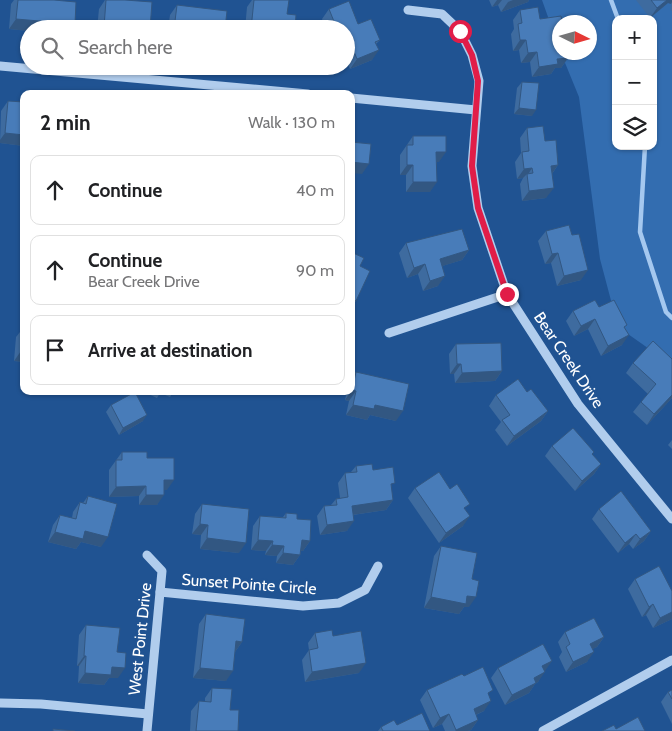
<!DOCTYPE html>
<html lang="en">
<head>
<meta charset="utf-8">
<style>
	:root { --surface:#fff; --page:#f6f6f6; --text:#202124; --muted:#757577; --line:#e0e0e0 }
	body { margin:0; font-family:Cabin,sans-serif; background:var(--page); color:var(--text) }
	.controls { position:absolute; right:15px; top:15px; display:grid; overflow:hidden; border-radius:10px; box-shadow:0 1px 4px #0004 }
	.controls button { width:45px; height:45px; display:grid; place-items:center; padding:0; border:0; border-bottom:1px solid var(--line); background:var(--surface); color:var(--text); font:25px sans-serif }
	.compass { position:absolute; left:552px; top:15px; width:45px; height:45px; border-radius:50%; background:var(--surface); box-shadow:0 1px 4px #0004; rotate:95deg }
	.stop { position:absolute; width:15px; height:15px; margin:-11px; border:4px solid #e11d48; border-radius:50%; background:#fff }
	.stop.end { background:#e11d48; border-color:#fff; box-shadow:0 1px 5px #0008 }
	.list { margin:0; padding:0; list-style:none }
	h2 { display:flex; justify-content:space-between; align-items:center; height:65px; margin:0; padding:0 20px; font-size:21px }
	h2 small { font-size:16px; font-weight:400; color:var(--muted) }
	.list li { display:grid; grid-template-columns:32px 1fr auto; gap:15px; align-items:center; box-sizing:border-box; height:70px; margin:0 10px 10px; padding:0 10px; border:1px solid var(--line); border-radius:10px }
	.list b { display:block; font-size:19px; white-space:nowrap }
	.list p { margin:0; font-size:16px; white-space:nowrap; color:var(--muted) }
	.list em { font-size:16px; font-style:normal; color:var(--muted) }
	.icon { flex:none; width:28px; height:28px; fill:none; stroke:currentColor; stroke-width:2; stroke-linecap:round; stroke-linejoin:round }
	.map { position:relative; flex:none; width:672px; height:731px; overflow:hidden }
	.search { position:absolute; background:var(--surface); box-shadow:0 1px 4px #0004; left:20px; top:20px; width:335px; height:55px; display:flex; align-items:center; gap:12px; box-sizing:border-box; padding:0 18px; border-radius:28px; color:var(--muted); font-size:19px }
	.panel { position:absolute; background:var(--surface); box-shadow:0 1px 4px #0004; left:20px; top:90px; width:335px; height:305px; border-radius:10px }
	.map>svg:first-child { display:block }
	.green { fill:#336db0; fill-rule:evenodd }
	.lines { fill:none; stroke-linecap:round; stroke-linejoin:round }
	.stream { stroke:#a5c8ef; stroke-width:4.5 }
	.minor { stroke:#b1cded; stroke-width:9 }
	.wall { fill:#3e6b9f }
	.shaded-wall { fill:#325782 }
	.building { fill:#487cb9; stroke:#325782 }
	.route { stroke:#e11d48; stroke-width:6 }
	.labels { text-anchor:middle; dominant-baseline:central; stroke-width:5; stroke-linejoin:round; paint-order:stroke }
	.street-label { font-size:16px; fill:#fff; stroke:#205392 }
</style>
</head>
<body>
<div class="map">
<svg width="672" height="731" viewBox="0 0 672 731">
	<rect width="100%" height="100%" fill="#205392"/>
	<!-- green -->
	<path class="green" d="M542,0H672V365L618,327L600,259L579,97L561,53L590,52V22H560L559,48ZM616,19H653V146H616Z"/>
	<g class="lines">
		<!-- stream -->
		<g class="stream">
			<path d="M611,0L618,19"/>
			<path d="M645,146L640,232L666,312L672,318"/>
		</g>
		<!-- minor -->
		<g class="minor">
			<path d="M408,10L442,14L460,31L472,55L479,81L472,166L478,208L507,294L578,404L672,519"/>
			<path d="M0,66L308,94"/>
			<path d="M351,98L476,110"/>
			<path d="M389,333L507,294"/>
			<path d="M160,592L303,606L339,603L365,590L378,566"/>
			<path d="M0,703L41,704L148,714"/>
			<path d="M147,731L162,571L147,555"/>
			<path d="M543,731L672,660"/>
		</g>
	</g>
	<!-- wall -->
	<g class="wall">
		<path d="M14,0H54L75,24L71,29H29V31L9,29L11,4Z"/>
		<path d="M105,0H125L150,29H97L99,9Z"/>
		<path d="M252,0H285L287,14L295,29H245L247,7Z"/>
		<path d="M489,0H529L528,2L501,12L498,5L492,7Z"/>
		<path d="M636,0H672V11L670,10L671,4L668,3L650,18Z"/>
		<path d="M177,5L225,29H168L170,15Z"/>
		<path d="M329,9L358,24L380,40L376,44L372,60L350,69L346,60V29H326L322,19Z"/>
		<path d="M520,10L540,19L560,22V39L556,44V46L568,58L561,68H555L551,74L532,77L530,62L521,63L519,50L513,51L511,34L514,29L513,20Z"/>
		<path d="M522,82L532,116L514,114L517,88Z"/>
		<path d="M8,101L24,102V146L0,143L1,111Z"/>
		<path d="M527,128L545,141L558,165L552,174L546,198L522,201L520,184L523,178L517,179L515,162L521,153L520,138Z"/>
		<path d="M413,136L439,162H437L430,192H406V175H400V155Z"/>
		<path d="M546,231L581,280L557,286L551,263L545,264L538,241Z"/>
		<path d="M406,243L469,250L462,260L442,266L438,286L423,291L418,274L407,278L399,253Z"/>
		<path d="M351,252L360,266L356,301L351,307Z"/>
		<path d="M599,307L625,329L622,345L601,356L588,329L574,336L566,321L573,311Z"/>
		<path d="M24,327V362L14,361L16,337Z"/>
		<path d="M456,344L502,371L495,381L455,383L454,374H450L449,354Z"/>
		<path d="M672,359V398L647,425L633,412L641,402L648,394L626,373L633,363Z"/>
		<path d="M356,372L396,421L370,415L367,420L346,415L349,401L345,400L347,391H351V379Z"/>
		<path d="M142,391H174L170,397L160,393L157,398Z"/>
		<path d="M527,392L548,411L541,421L507,446L495,430L501,422L489,406L496,395Z"/>
		<path d="M111,405L143,421L119,435L106,412Z"/>
		<path d="M672,440V449L668,445Z"/>
		<path d="M552,446L592,455L601,464L594,474L575,491L545,456Z"/>
		<path d="M122,452L147,458L167,490H164L157,505H139V496L109,497V470Z"/>
		<path d="M356,466L373,470L391,489L393,500L386,510L353,515L347,531L320,535L317,516L324,506L331,505L336,499L340,498L338,483L345,473L351,472Z"/>
		<path d="M415,488L466,510L463,526L439,543L408,498Z"/>
		<path d="M88,496L101,547L81,542L76,549L48,542L53,525L60,515L72,518L73,512L80,502L83,503Z"/>
		<path d="M202,504L239,553L200,549L201,535L192,534L195,514Z"/>
		<path d="M599,509L651,531L644,541L633,549L629,544L618,553L592,519Z"/>
		<path d="M286,513L297,519L310,541L303,551H301L300,555L293,565L276,563L277,556L265,555L266,551L251,550L253,526L260,516L283,517Z"/>
		<path d="M441,546L472,579L469,607H464L459,614L424,608L434,556Z"/>
		<path d="M635,579L672,619L653,628L646,615L642,617L628,589Z"/>
		<path d="M206,614L242,642L235,652L226,681L193,678L199,624Z"/>
		<path d="M86,625L118,678H109L104,685L78,683L79,666H77L79,635Z"/>
		<path d="M565,632L604,637L597,647L592,649L587,662L566,672L559,657L562,652L558,642Z"/>
		<path d="M315,633L333,636L359,673L305,682L302,660L309,650L308,643Z"/>
		<path d="M498,668L544,671L538,682L535,684L529,693L505,705L491,678Z"/>
		<path d="M464,676L489,696L484,711L476,715L478,720L471,730L468,731H445L442,724L433,728L420,700L427,690Z"/>
		<path d="M212,688L230,710L238,731H190L191,711L199,701H205V698Z"/>
		<path d="M672,690V724L661,702L668,692Z"/>
		<path d="M397,725L430,731H378L381,727Z"/>
	</g>
	<!-- shaded-wall -->
	<g class="shaded-wall">
		<path d="M497,0H502L498,5L492,7Z"/>
		<path d="M513,0H529L528,2L501,12L508,2Z"/>
		<path d="M667,0H672V2L671,4L668,3L650,18L657,8Z"/>
		<path d="M16,19L75,24L71,29H29V31L9,29Z"/>
		<path d="M104,27L129,29H103Z"/>
		<path d="M560,34V39L556,44L555,35Z"/>
		<path d="M520,40H526L519,50L513,51Z"/>
		<path d="M379,50L372,60L350,69L357,59Z"/>
		<path d="M537,52L530,62L521,63L528,53Z"/>
		<path d="M568,58L561,68H555L551,74L532,77L539,67L557,59Z"/>
		<path d="M519,108L536,110L532,116L514,114Z"/>
		<path d="M5,133L24,135V146L0,143V140Z"/>
		<path d="M436,152H446L439,162H429Z"/>
		<path d="M351,162L369,164L362,174L351,173Z"/>
		<path d="M407,165H413L406,175H400Z"/>
		<path d="M558,165L551,175V166Z"/>
		<path d="M532,168L527,176V174L523,178L517,179L524,169Z"/>
		<path d="M413,182H437L430,192H406Z"/>
		<path d="M554,188L546,198L522,201L529,191Z"/>
		<path d="M469,250L462,260L433,269L440,259Z"/>
		<path d="M558,253L551,263L545,264L552,254Z"/>
		<path d="M425,264L418,274L407,278L414,268Z"/>
		<path d="M588,270L581,280L557,286L564,276Z"/>
		<path d="M445,276L438,286L423,291L430,281Z"/>
		<path d="M595,319L588,329L574,336L581,326Z"/>
		<path d="M629,335L622,345L601,356L608,346Z"/>
		<path d="M21,351L24,352V362L14,361Z"/>
		<path d="M457,364H461L454,374H450Z"/>
		<path d="M502,371L495,381L455,383L462,373Z"/>
		<path d="M352,390L356,391L349,401L345,400Z"/>
		<path d="M672,395V398L647,425L654,414Z"/>
		<path d="M353,405H375L403,411L396,421L370,415L367,420L346,415Z"/>
		<path d="M548,411L541,421L507,446L514,436Z"/>
		<path d="M147,415L143,421L119,435L123,428Z"/>
		<path d="M601,464L594,474L575,491L582,481Z"/>
		<path d="M164,480H174L167,490H157Z"/>
		<path d="M146,486L139,496L109,497L116,487Z"/>
		<path d="M146,495H164L157,505H139Z"/>
		<path d="M393,500L386,510L345,516L352,506Z"/>
		<path d="M470,516L463,526L439,543L446,533Z"/>
		<path d="M354,521L347,531L320,535L327,525Z"/>
		<path d="M200,524L208,525L201,535L192,534Z"/>
		<path d="M85,531L108,537L101,547L81,542L76,549L48,542L55,532Z"/>
		<path d="M651,531L644,541L633,549L640,539Z"/>
		<path d="M636,534L629,544L618,553L625,543Z"/>
		<path d="M207,538L246,543L239,553L200,549Z"/>
		<path d="M258,540L273,541L266,551L251,550Z"/>
		<path d="M302,540L310,541L303,551L295,550Z"/>
		<path d="M272,545L284,546L277,556L265,555Z"/>
		<path d="M283,553L300,555L293,565L276,563Z"/>
		<path d="M467,596L476,597L469,607H464L459,614L424,608L431,597Z"/>
		<path d="M653,604L646,615L642,617L649,607Z"/>
		<path d="M672,612V619L653,628L660,618Z"/>
		<path d="M604,637L597,647L583,654L590,644Z"/>
		<path d="M236,641L242,642L235,652H229Z"/>
		<path d="M594,652L587,662L566,672L573,662Z"/>
		<path d="M84,656H86L79,666H77Z"/>
		<path d="M552,661L545,671L535,676L542,666Z"/>
		<path d="M366,663L359,673L305,682L312,672Z"/>
		<path d="M112,667L125,668L118,678H109L104,685L78,683L85,673Z"/>
		<path d="M200,668L233,671L226,681L193,678Z"/>
		<path d="M545,672L538,682L535,684L529,693L505,705L512,695L534,678Z"/>
		<path d="M491,701L484,711L466,719L474,709Z"/>
		<path d="M449,714L442,724L433,728L440,718Z"/>
		<path d="M478,720L471,730L468,731H455L456,730Z"/>
	</g>
	<!-- building -->
	<g class="building">
		<path d="M18,0H54L76,2L75,24L16,19Z"/>
		<path d="M106,0H125L152,2L150,29H129L104,27Z"/>
		<path d="M254,0H289L287,14L296,15L295,29H251Z"/>
		<path d="M651,0H667L657,8Z"/>
		<path d="M349,1L358,24L371,19L380,40L375,42L379,50L357,59L346,32V29H337L329,9Z"/>
		<path d="M177,5L227,11L225,29H174Z"/>
		<path d="M538,7L540,19L561,16L562,22H560V34L555,35L556,46L560,45V52H567L568,58L557,59L558,64L539,67L537,52L528,53L526,40H520L518,24L522,23L520,10Z"/>
		<path d="M522,82L539,83L536,110L519,108Z"/>
		<path d="M8,101L24,102V135L5,133Z"/>
		<path d="M543,126L545,141L556,140L558,165L551,166L554,188L529,191L527,174L533,173L532,168L524,169L522,152L529,151L527,128Z"/>
		<path d="M413,136H446V152H436L437,182H413V165H407V145H413Z"/>
		<path d="M351,142L371,144L369,164L351,162Z"/>
		<path d="M569,225L572,235L579,234L588,270L564,276L558,253L552,254L546,231Z"/>
		<path d="M462,229L469,250L440,259L445,276L430,281L425,264L414,268L406,243Z"/>
		<path d="M351,252L364,258L360,266L370,271L356,301L351,299Z"/>
		<path d="M595,300L599,307L614,300L627,325L624,327L629,335L608,346L595,319L581,326L573,311Z"/>
		<path d="M24,327V352L21,351Z"/>
		<path d="M653,341L672,359V395L654,414L641,402L656,384L633,363Z"/>
		<path d="M501,343L502,371L462,373L461,364H457L456,344Z"/>
		<path d="M356,372L409,384L403,411L375,405L374,409L353,405L356,391L352,390Z"/>
		<path d="M518,379L527,392L531,389L548,411L514,436L502,420L510,415L496,395Z"/>
		<path d="M135,392L147,415L123,428L111,405Z"/>
		<path d="M573,428L594,452L592,454L601,464L582,481L552,446Z"/>
		<path d="M122,452H147V458H174V480H164V495H146V486L116,487V460H122Z"/>
		<path d="M372,464L373,470L393,467L395,483L391,484L393,500L352,506L354,521L327,525L324,506L337,505L336,499L348,497L345,473L357,472L356,466Z"/>
		<path d="M439,472L450,489L457,484L470,504L464,508L470,516L446,533L415,488Z"/>
		<path d="M621,491L651,531L640,539L636,534L625,543L599,509Z"/>
		<path d="M88,496L117,504L108,537L85,531L83,539L55,532L60,515L76,519L80,502L86,504Z"/>
		<path d="M202,504L249,509L246,543L207,538L208,525L200,524Z"/>
		<path d="M286,513L297,514V519L311,520L310,541L302,540L300,555L283,553L284,546L272,545L273,541L258,540L260,516L286,518Z"/>
		<path d="M441,546L477,553L472,579L479,581L476,597L467,596L466,604L431,597Z"/>
		<path d="M659,566L672,591V612L660,618L653,604L649,607L635,579Z"/>
		<path d="M206,614L245,619L242,642L236,641L233,671L200,668Z"/>
		<path d="M594,618L604,637L590,644L594,652L573,662L566,647L570,644L565,632Z"/>
		<path d="M86,625L120,628L117,652L126,653L125,668L112,667L111,675L85,673L86,656H84Z"/>
		<path d="M332,630L333,636L361,631L366,663L312,672L309,650L318,648L315,633Z"/>
		<path d="M543,644L552,661L542,666L545,672L534,678L536,683L512,695L498,668Z"/>
		<path d="M483,667L493,690L488,693L491,701L474,709L478,720L456,730L449,714L440,718L427,690L462,674L464,676Z"/>
		<path d="M212,688L232,689L230,710H239L238,731H196L199,701L211,702Z"/>
		<path d="M672,690V699L668,692Z"/>
		<path d="M422,713L430,731H383L381,727L394,720L397,725Z"/>
		<path d="M638,717L645,731H602L614,725L616,729Z"/>
		<path d="M53,729L75,731H53Z"/>
	</g>
	<g class="lines">
		<!-- route -->
		<path class="route" d="M460,31L472,55L478,81L472,166L478,208L507,294"/>
	</g>
	<g class="labels">
		<!-- street labels -->
		<g class="street-label">
			<text transform="translate(569 360) rotate(56)">Bear Creek Drive</text>
			<text transform="translate(249 584) rotate(4)">Sunset Pointe Circle</text>
			<text transform="translate(140 639) rotate(-84)">West Point Drive</text>
		</g>
	</g>
</svg>
<div class="controls">
<button>+</button>
<button>−</button>
<button><svg class="icon" aria-label="layers" viewBox="0 0 24 24"><path d="M12 4l9 5-9 5-9-5zM3 14l9 5 9-5"/></svg></button>
</div>
<svg class="compass" viewBox="-18 -18 36 36"><path d="M0-13l5 13h-10z" fill="#e53935"/><path d="M0 13l5-13h-10z" fill="#757577"/></svg>
<div class="stop" style="left:460px;top:31px"></div>
<div class="stop end" style="left:507px;top:294px"></div>
<div class="search"><svg class="icon" aria-label="search" viewBox="0 0 24 24"><circle cx="10" cy="10" r="6"/><path d="M15 15l6 6"/></svg>Search here</div>
<section class="panel">
<h2>2 min<small>Walk · 130 m</small></h2>
<ul class="list">
<li><svg class="icon" aria-label="ahead" viewBox="0 0 24 24"><path d="M12 20V5M6 11l6-6 6 6"/></svg><div><b>Continue</b></div><em>40 m</em></li>
<li><svg class="icon" aria-label="ahead" viewBox="0 0 24 24"><path d="M12 20V5M6 11l6-6 6 6"/></svg><div><b>Continue</b><p>Bear Creek Drive</p></div><em>90 m</em></li>
<li><svg class="icon" aria-label="arrive" viewBox="0 0 24 24"><path d="M6 21V4h12l-3 4 3 4H6"/></svg><div><b>Arrive at destination</b></div></li>
</ul>
</section>
</div>
</body>
</html>
